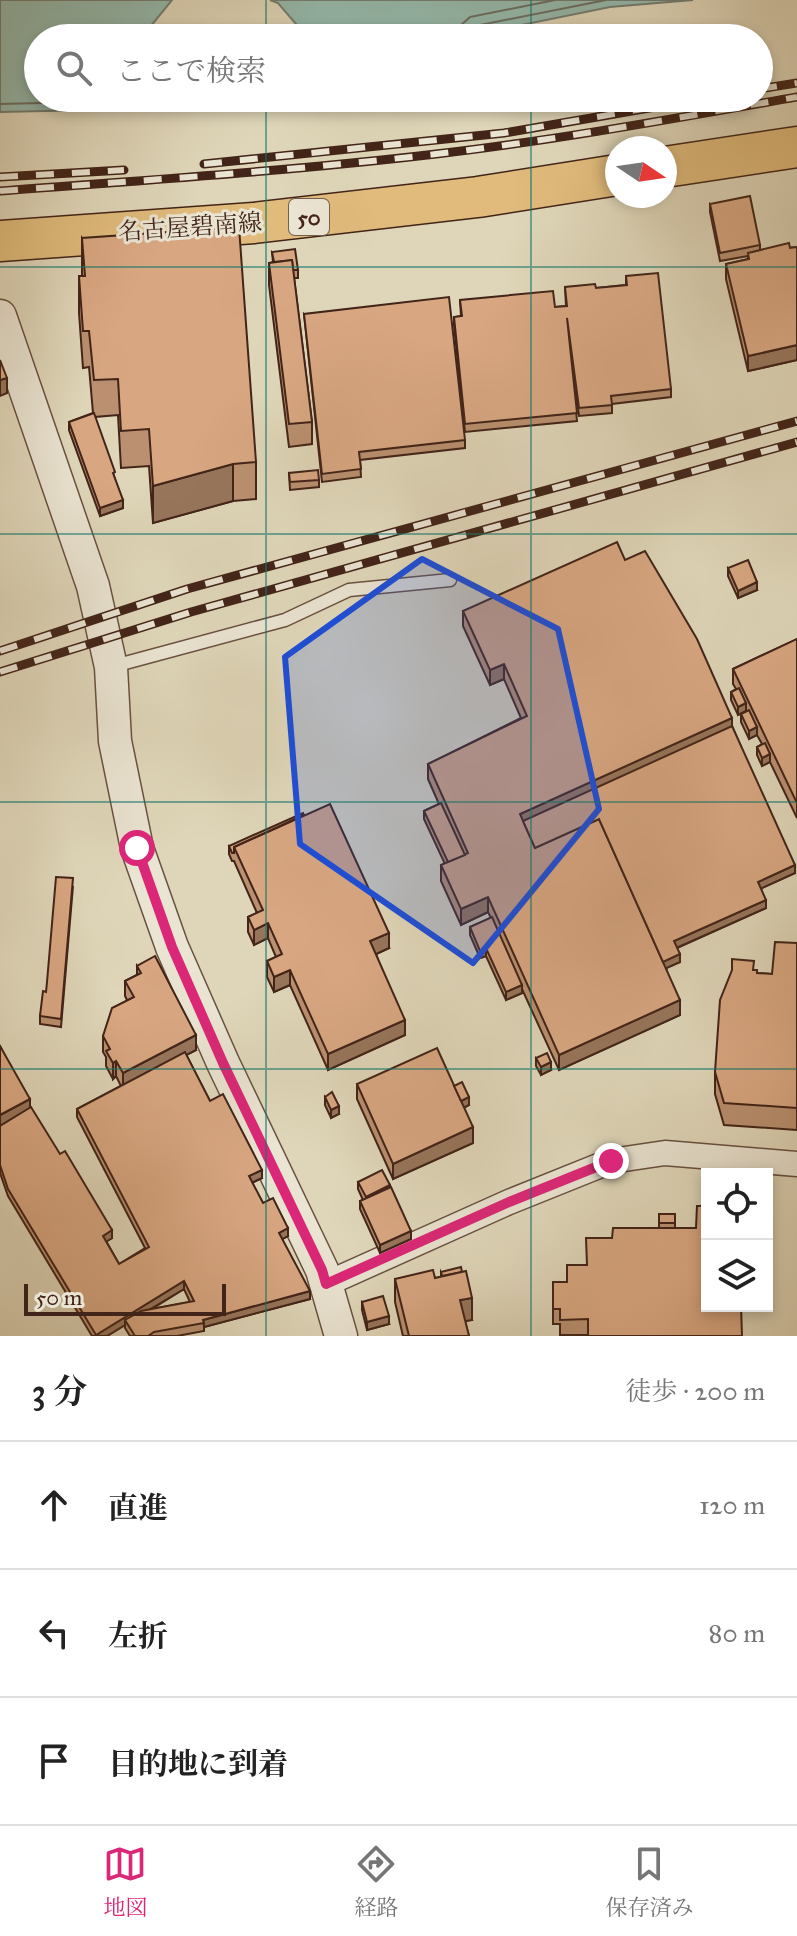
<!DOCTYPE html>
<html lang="ja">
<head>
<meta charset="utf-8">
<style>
	:root { --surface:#fff; --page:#f2f2f2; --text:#222; --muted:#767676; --line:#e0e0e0; --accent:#db2777 }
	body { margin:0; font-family:"IM FELL Great Primer","Noto Serif JP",serif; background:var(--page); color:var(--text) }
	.controls { position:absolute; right:24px; bottom:24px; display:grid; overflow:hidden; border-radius:0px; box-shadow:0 4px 12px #0003 }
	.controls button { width:72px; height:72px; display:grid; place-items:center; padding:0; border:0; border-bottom:2px solid var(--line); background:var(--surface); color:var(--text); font:40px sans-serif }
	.compass { position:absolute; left:605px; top:136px; width:72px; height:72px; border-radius:50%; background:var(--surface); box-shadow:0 4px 12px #0003; rotate:103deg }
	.scale { position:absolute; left:24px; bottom:20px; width:202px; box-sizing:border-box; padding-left:8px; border:4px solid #422418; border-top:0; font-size:22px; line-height:28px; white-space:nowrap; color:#422418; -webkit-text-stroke:6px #eae4d2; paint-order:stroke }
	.stop { position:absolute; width:24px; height:24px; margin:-18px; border:6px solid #db2777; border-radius:50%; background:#fff }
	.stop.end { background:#db2777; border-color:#fff; box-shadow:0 2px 8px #0008 }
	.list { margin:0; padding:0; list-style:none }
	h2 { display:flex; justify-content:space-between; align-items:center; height:104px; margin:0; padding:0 32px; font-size:34px }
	h2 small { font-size:26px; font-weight:400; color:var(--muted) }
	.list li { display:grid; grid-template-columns:52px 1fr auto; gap:24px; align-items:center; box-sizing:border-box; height:128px; padding:0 32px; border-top:2px solid var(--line) }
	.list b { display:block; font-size:30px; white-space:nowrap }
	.list em { font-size:26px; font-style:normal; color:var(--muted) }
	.icon { flex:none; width:44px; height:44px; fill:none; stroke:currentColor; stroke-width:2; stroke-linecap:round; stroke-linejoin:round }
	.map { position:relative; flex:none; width:797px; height:1336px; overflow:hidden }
	.search { position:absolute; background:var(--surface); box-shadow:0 4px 12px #0003; left:24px; right:24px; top:24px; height:88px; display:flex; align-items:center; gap:20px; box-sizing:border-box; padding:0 28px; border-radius:44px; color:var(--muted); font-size:30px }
	.sheet { height:488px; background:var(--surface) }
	nav { display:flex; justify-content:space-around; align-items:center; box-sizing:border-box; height:112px; border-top:2px solid var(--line); background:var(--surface); font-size:22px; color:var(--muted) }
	nav a { display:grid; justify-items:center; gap:4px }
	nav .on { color:var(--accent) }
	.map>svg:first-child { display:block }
	.water { fill:#94b9ac; stroke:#737d71; stroke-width:2 }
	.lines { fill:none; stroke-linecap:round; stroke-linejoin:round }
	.shore { stroke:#6b6e62; stroke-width:2 }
	.service-casing { stroke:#695040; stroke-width:15 }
	.minor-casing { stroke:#695040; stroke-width:27 }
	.tertiary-casing { stroke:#695040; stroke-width:35 }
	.primary-casing { stroke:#422418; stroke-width:43 }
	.service { stroke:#eae4d2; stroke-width:12 }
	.minor { stroke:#eae4d2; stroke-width:24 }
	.tertiary { stroke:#eae4d2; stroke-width:32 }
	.primary { stroke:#e0bb7c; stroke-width:40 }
	.rail-casing { stroke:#422418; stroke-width:9 }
	.rail { stroke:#eae4d2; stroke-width:6; stroke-dasharray:18; stroke-linecap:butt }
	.wall { fill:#ba9070; stroke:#422418; stroke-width:2; fill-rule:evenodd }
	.shaded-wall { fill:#97755b; stroke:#422418; stroke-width:2 }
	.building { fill:#d8a782; stroke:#422418; stroke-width:2 }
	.route { stroke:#db2777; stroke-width:10 }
	.marked { fill:#1d4ed8; fill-opacity:0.2; stroke:#1d4ed8; stroke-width:6; stroke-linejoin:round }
	.grid { fill:none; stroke:#0f766e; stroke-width:2; stroke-opacity:0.55 }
	.labels { text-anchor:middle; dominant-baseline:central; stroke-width:6; stroke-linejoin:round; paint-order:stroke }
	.shield { fill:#eae4d2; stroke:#745e50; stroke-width:2 }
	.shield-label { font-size:22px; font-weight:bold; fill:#422418 }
	.street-label { font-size:24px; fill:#422418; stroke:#eae4d2 }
</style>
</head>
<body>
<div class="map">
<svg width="797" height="1336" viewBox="0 0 797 1336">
	<rect width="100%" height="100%" fill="#dfd6b9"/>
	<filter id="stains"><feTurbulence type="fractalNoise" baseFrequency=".0025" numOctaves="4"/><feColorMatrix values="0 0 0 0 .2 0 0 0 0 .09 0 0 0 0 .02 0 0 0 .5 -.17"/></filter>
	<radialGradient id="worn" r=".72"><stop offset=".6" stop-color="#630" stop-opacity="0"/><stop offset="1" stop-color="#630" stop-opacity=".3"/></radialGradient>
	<!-- water -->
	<g class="water">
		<path d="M0,0H172L146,32L145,38H38V98H136L135,109L0,112Z"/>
		<path d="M270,0H693L610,7L457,38H308L278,3Z"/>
	</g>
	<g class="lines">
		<!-- shore -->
		<g class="shore">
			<path d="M457,38L460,26L470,17L555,0"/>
			<path d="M467,38L469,31L475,26L606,0"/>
			<path d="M0,104L124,101L128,98"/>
		</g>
		<defs>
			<path id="service" d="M114,666L285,620L349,590L450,580"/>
			<path id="minor" d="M326,1284L509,1202L611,1161L665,1153L797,1164"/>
			<path id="tertiary" d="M0,316L93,586L111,667L115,741L137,848L172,947L223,1063L322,1270L341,1336"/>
			<g id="primary">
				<path d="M665,167L797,147"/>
				<path d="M0,241L254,223L478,197L617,175"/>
			</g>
		</defs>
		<!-- service casing -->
		<use href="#service" class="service-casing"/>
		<!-- minor casing -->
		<use href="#minor" class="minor-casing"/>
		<!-- tertiary casing -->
		<use href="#tertiary" class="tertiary-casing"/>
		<!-- primary casing -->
		<use href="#primary" class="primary-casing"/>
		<!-- service -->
		<use href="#service" class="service"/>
		<!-- minor -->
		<use href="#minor" class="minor"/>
		<!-- tertiary -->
		<use href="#tertiary" class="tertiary"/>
		<!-- primary -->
		<use href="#primary" class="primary"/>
		<defs>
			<g id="rail">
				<path d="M759,89L797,83"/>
				<path d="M204,164L504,133L707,98"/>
				<path d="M0,177L124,170"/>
				<path d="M0,191C146,180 291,171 436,154C557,140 677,118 797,97"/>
				<path d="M0,651L187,589L797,421"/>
				<path d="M0,672L191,612L797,442"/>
			</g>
		</defs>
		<!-- rail casing -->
		<use href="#rail" class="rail-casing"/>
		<!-- rail -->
		<use href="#rail" class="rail"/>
	</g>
	<!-- wall -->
	<g class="wall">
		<path d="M710,204L760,245V250L797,247V360L748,371L726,279V264L748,259V256L720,261L710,212Z"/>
		<path d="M82,238L256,462V499L233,501L153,523L149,466L121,468L118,415L95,417L115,479L123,508L100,516L69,430V422L93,413L89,367L83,368L79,313V276H82Z"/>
		<path d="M272,252L298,270V278H294L312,422V444L289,447L269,285V263L273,262Z"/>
		<path d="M626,276L671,389V397L612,404V413L579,416L571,355L577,421L465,432L454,325V317L461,316L460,300L555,307L566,306L565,287L596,288L626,285Z"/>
		<path d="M304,314L465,440V448L360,460L361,477L322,482Z"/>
		<path d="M289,473L319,480V487L290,490Z"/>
		<path d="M625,560L732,726L795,873L761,888L766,908L677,948L680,962L666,968L680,1015L559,1070L522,989V993L506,1000L486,956L480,958L470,935V927L491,918L488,912L461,925L441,881V865L445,864L424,819V811L439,804L428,779V764L521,718L504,679L490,685L463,626V611Z"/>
		<path d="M728,568L757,590L738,598L728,576Z"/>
		<path d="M797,639V818L770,762L762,766L757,755V747L762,744L757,735L749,739L741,722V714L746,711L738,715L731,700V692L736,689L733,684V669Z"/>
		<path d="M229,846L389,948L376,954L405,1035L328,1070L290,985L274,992L267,977V961L276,957L268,938L254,945L248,932V917L257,913L234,861H232L229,854Z"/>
		<path d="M73,886L61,1027L40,1024V1016Z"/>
		<path d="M797,943V1130L724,1125L715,1094V1072L754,970L757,973L772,974Z"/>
		<path d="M137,966L196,1050L186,1055L210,1101L262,1178L252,1183L263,1203L288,1236L282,1239L310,1299L204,1327V1331L177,1336H130L125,1328V1325L107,1336H92L8,1196L0,1173V1046L30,1108L112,1238L106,1241L119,1264L145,1248L77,1117V1109L121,1086L116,1076L113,1079L106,1066V1057L103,1052V1036L127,1000L125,996V981L137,975ZM184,1289L190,1302L152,1309Z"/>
		<path d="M536,1058L551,1070L541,1075L536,1066Z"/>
		<path d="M357,1084L454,1086L469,1105L464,1108L473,1143L393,1179L357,1099Z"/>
		<path d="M325,1097L339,1114L331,1118L325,1105Z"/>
		<path d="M358,1182L390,1188L411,1239L380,1253L360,1209V1201L363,1200L358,1189Z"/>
		<path d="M659,1214H675V1228L707,1306H754V1309H741L588,1335H560V1324H553V1282H567L587,1265L659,1228Z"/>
		<path d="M441,1272L472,1320L465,1321L469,1336H403L395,1302V1279L435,1278L441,1277Z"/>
		<path d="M362,1302L389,1324L367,1330L362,1310Z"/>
	</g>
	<!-- shaded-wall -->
	<g class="shaded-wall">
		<path d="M797,345V360L748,371V356Z"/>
		<path d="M7,378V393L0,396V380Z"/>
		<path d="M233,464V501L153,523V486Z"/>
		<path d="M123,500V508L100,516V508Z"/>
		<path d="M757,582V590L738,598V591Z"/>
		<path d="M504,664V679L490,685V670Z"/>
		<path d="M746,703V711L738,715V707Z"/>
		<path d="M732,718V734L523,828L520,814Z"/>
		<path d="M757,727V735L749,739V731Z"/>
		<path d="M770,754V762L762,766V758Z"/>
		<path d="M795,865V873L758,890V882Z"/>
		<path d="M488,897V912L461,925V909Z"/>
		<path d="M766,900V908L674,949V941Z"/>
		<path d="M268,923V938L254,945V930Z"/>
		<path d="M389,933V948L370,957V941Z"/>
		<path d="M486,948V956L480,958V951Z"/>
		<path d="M680,954V962L660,971V963Z"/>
		<path d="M290,970V985L274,992V977Z"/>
		<path d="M522,985V993L506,1000V992Z"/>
		<path d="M680,1000V1015L559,1070V1055Z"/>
		<path d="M405,1020V1035L328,1070V1054Z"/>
		<path d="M196,1035V1050L123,1089V1073Z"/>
		<path d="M116,1061V1076L113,1079V1063Z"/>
		<path d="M551,1062V1070L541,1075V1067Z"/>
		<path d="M469,1097V1105L459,1110V1102Z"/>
		<path d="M30,1099V1114L0,1130V1115Z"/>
		<path d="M339,1106V1114L331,1118V1110Z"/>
		<path d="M473,1127V1143L393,1179V1164Z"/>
		<path d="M262,1170V1178L249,1184V1176Z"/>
		<path d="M390,1185V1193L366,1205V1197Z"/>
		<path d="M288,1228V1236L279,1241V1233Z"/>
		<path d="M112,1230V1238L103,1244V1236Z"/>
		<path d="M411,1231V1239L380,1253V1245Z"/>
		<path d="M184,1281V1289L127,1323L125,1320V1325L107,1336H96V1335Z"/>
		<path d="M310,1291V1299L204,1327L203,1320Z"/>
		<path d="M472,1298V1320L460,1322V1300Z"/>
		<path d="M389,1316V1324L367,1330V1322Z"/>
	</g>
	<!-- building -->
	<g class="building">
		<path d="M750,196L760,245L720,253L710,204Z"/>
		<path d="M239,227L256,462L233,464L153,486L149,429L121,431L118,379L94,380L89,331H83L79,276H85L82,238Z"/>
		<path d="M789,243L790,248L797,247V345L748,356L726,264L749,259L748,253Z"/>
		<path d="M295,249L298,270H293L292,260L274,262L272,252Z"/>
		<path d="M292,260L312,422L289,424L269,263Z"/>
		<path d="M658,273L671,389L611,396L612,405L579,408L567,318L577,413L465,424L454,317L462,316L460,300L553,291L555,307L567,306L565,287L595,284L596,288L627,285L626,276Z"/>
		<path d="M449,297L465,440L359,452L361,469L322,474L304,314Z"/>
		<path d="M0,360L7,378L0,380Z"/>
		<path d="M94,413L115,472L113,473L123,500L100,508L69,422Z"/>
		<path d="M318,470L319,480L290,482L289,473Z"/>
		<path d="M617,542L625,560L645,551L697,639L732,718L520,814L535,848L599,819L680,1000L559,1055L488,897L461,909L441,865L468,853L428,764L527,716L504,664L490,670L463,611Z"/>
		<path d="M748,560L757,582L738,591L728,568Z"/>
		<path d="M797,639V803L733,669Z"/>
		<path d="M739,688L746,703L738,707L731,692Z"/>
		<path d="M749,710L757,727L749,731L741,714Z"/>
		<path d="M732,726L795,865L758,882L766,900L674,941L680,954L663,962L599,819L535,848L523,821Z"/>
		<path d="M765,743L770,754L762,758L757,747Z"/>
		<path d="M441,803L465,855L448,862L424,811Z"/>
		<path d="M330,804L389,933L370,941L405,1020L328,1054L290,970L274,977L267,961L282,954L268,923L254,930L248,917L263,910L234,847Z"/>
		<path d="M303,813L304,815L234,847V853H232L229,846Z"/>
		<path d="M56,877L73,878L61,1019L40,1016L43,991L46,992L47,982Z"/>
		<path d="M492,917L522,985L506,992L486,948L480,951L470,927Z"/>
		<path d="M775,942L797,943V1108L724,1103L715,1072L720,1000L732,970V959L754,961L753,970H757V973L772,974Z"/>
		<path d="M155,956L196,1035L123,1073L116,1061L113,1063L106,1051L110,1049L103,1036L112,1008L134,997L125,981L141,973L137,966Z"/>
		<path d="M0,1046L30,1099L0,1115Z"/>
		<path d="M437,1048L473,1127L393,1164L357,1084Z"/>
		<path d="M185,1052L210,1101L223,1094L262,1170L249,1176L263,1203L273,1198L288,1228L279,1233L310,1291L203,1320L204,1323L154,1332L148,1336H135L125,1320L141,1311L194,1301L184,1281L96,1335L8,1189L0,1165V1126L31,1107L60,1154L65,1151L112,1230L103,1236L119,1264L149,1247L77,1109Z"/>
		<path d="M547,1053L551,1062L541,1067L536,1058Z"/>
		<path d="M462,1082L469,1097L461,1101L454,1086Z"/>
		<path d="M332,1092L339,1106L331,1110L325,1097Z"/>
		<path d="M382,1170L390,1185L366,1197L358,1182Z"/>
		<path d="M391,1187L411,1231L380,1245L360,1201Z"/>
		<path d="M697,1206H707V1306H741L742,1336H588V1319L560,1320V1309H553V1282H567V1265H587L586,1238H612L613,1228H696Z"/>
		<rect x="659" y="1214" width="16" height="9"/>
		<path d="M461,1267L462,1272L442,1276L441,1272Z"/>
		<path d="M433,1270L435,1278L466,1271L472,1298L460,1300L469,1336H409L395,1279Z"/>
		<path d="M383,1296L389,1316L367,1322L362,1302Z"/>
	</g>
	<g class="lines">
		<!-- route -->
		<path class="route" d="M137,848L172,947L223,1063L322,1270L326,1284L509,1202L611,1161"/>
	</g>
	<!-- marked area -->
	<path class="marked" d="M422,559L558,629L599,809L473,963L300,844L285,657Z"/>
	<!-- grid -->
	<path class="grid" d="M266,0V38M531,0V38M266,98V1336M531,98V1336M0,267H797M0,534H797M0,802H797M0,1069H797"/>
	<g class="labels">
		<!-- shield labels -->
		<rect class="shield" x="289" y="199" width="40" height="36" rx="6"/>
		<g class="shield-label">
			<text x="309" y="217">50</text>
		</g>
		<!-- street labels -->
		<g class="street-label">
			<text transform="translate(190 227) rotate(-4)">名古屋碧南線</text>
		</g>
	</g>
	<rect width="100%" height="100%" filter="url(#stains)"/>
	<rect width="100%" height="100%" fill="url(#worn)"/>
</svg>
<div class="controls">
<button><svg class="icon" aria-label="locate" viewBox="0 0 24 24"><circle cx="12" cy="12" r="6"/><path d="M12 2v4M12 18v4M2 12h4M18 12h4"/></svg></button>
<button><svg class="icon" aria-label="layers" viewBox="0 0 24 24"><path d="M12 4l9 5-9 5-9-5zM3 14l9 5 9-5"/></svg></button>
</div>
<svg class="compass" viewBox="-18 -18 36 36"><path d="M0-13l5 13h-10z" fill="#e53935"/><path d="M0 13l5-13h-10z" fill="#767676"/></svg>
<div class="scale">50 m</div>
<div class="stop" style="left:137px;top:848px"></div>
<div class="stop end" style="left:611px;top:1161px"></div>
<div class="search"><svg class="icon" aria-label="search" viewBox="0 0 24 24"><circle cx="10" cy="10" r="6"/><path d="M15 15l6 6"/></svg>ここで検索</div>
</div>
<section class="sheet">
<h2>3 分<small>徒歩 · 200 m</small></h2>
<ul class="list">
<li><svg class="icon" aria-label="ahead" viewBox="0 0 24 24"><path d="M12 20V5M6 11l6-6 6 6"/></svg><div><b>直進</b></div><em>120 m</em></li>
<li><svg class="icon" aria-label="left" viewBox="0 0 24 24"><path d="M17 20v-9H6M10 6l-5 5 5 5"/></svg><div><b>左折</b></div><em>80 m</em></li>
<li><svg class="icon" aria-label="arrive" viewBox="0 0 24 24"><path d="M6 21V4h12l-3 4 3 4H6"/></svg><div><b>目的地に到着</b></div></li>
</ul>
</section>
<nav>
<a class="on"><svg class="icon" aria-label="map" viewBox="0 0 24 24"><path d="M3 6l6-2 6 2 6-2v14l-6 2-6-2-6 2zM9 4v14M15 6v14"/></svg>地図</a>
<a><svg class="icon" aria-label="directions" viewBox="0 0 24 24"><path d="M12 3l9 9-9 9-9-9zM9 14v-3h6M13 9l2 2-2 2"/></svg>経路</a>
<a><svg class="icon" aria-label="saved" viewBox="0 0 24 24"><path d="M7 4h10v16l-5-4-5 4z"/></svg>保存済み</a>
</nav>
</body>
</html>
